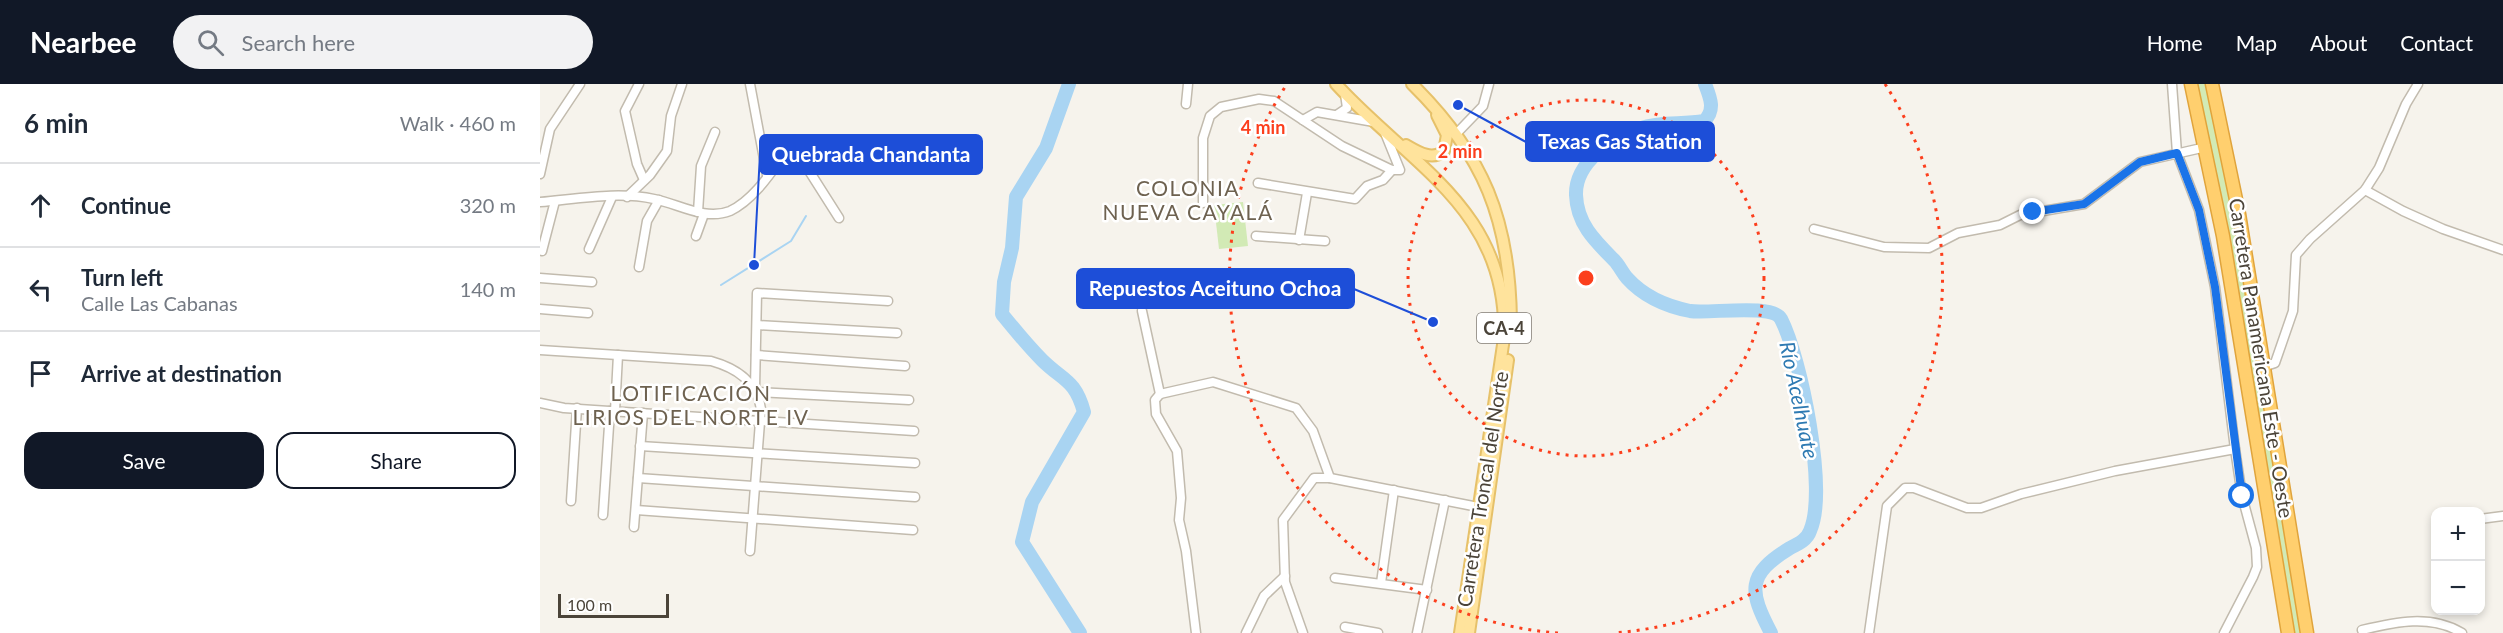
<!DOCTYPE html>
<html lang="en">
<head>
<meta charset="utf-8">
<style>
	:root { --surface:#fff; --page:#f2f2f3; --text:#1f2937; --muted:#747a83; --line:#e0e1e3; --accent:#111827 }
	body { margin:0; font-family:Lato,sans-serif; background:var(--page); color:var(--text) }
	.controls { position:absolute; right:18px; bottom:18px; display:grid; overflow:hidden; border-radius:12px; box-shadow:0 3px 9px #0003 }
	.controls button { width:54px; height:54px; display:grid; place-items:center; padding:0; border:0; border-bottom:2px solid var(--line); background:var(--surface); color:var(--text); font:30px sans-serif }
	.scale { position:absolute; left:18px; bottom:15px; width:111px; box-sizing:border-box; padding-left:6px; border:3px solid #4b4439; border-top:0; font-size:16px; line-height:21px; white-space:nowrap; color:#4b4439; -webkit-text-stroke:4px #fff; paint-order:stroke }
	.stop { position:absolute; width:18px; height:18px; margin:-14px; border:4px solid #1a73e8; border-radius:50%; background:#fff }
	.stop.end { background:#1a73e8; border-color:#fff; box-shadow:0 2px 6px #0008 }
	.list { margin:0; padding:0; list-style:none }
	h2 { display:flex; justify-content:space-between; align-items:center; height:78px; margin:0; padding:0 24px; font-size:26px }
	h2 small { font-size:20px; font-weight:400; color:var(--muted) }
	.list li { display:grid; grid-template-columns:39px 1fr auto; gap:18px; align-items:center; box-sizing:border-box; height:84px; padding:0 24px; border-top:2px solid var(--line) }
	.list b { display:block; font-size:22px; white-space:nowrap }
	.list p { margin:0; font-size:20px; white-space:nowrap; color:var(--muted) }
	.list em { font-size:20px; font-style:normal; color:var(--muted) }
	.actions { display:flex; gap:12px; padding:18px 24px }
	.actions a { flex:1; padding:14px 0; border:2px solid var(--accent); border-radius:18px; text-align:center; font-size:21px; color:var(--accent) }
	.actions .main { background:var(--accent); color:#fff }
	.icon { flex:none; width:33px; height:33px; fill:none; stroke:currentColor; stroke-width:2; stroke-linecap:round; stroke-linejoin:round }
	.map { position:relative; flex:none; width:1963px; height:549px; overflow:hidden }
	header { display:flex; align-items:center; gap:36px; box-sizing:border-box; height:84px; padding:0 30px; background:var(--accent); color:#fff }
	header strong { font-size:28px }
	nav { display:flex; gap:33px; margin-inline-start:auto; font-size:21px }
	.search { width:420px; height:54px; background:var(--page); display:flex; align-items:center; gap:15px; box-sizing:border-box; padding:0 21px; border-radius:33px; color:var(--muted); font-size:22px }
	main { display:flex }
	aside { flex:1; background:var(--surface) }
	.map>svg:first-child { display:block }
	.green { fill:#d2eab5 }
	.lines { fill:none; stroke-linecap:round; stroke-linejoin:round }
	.stream { stroke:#a9d4f2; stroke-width:2 }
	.river { stroke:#a9d4f2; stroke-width:14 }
	.minor-casing { stroke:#c2bbae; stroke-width:11 }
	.major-casing { stroke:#e6c16a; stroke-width:14 }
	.highway-casing { stroke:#e0a43c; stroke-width:15 }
	.minor { stroke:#fff; stroke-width:8 }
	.major { stroke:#ffe39c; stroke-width:10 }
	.highway { stroke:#ffcf6e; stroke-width:12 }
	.route { stroke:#1a73e8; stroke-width:8 }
	.ring { fill:none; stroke:#fc3f1d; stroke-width:3; stroke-dasharray:3 6 }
	.labels { text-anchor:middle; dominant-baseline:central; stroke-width:5; stroke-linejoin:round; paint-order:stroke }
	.shield { fill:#fff; stroke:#817c74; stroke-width:1.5 }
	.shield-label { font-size:18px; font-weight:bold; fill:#4b4439 }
	.street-label { font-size:20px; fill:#4b4439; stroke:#fff }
	.neighbourhood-label { font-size:21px; letter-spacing:1.5px; fill:#6e6250; stroke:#fff }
	.water-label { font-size:21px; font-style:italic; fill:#2e7ab2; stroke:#fff }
	.centre { fill:#fc3f1d; stroke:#fff; stroke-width:3 }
	.ring-label { font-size:18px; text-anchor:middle; font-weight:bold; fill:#fc3f1d; stroke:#fff; stroke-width:5; stroke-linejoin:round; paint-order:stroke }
	.leader { fill:none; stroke:#1d4ed8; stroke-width:2 }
	.callout-dot { fill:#1d4ed8; stroke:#fff; stroke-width:2 }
	.callout { fill:#1d4ed8; stroke:#1d4ed8; stroke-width:2 }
	.callout-label { font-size:21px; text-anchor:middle; font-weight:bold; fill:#fff }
</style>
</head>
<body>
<header>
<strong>Nearbee</strong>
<div class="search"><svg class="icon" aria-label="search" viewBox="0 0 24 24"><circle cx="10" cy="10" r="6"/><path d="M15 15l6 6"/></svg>Search here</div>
<nav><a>Home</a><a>Map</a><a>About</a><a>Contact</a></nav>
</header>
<main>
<aside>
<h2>6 min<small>Walk · 460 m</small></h2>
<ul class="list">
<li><svg class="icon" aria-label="ahead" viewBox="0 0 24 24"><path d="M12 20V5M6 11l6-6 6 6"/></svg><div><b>Continue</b></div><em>320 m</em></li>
<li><svg class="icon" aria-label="left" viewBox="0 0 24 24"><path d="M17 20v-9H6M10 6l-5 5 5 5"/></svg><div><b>Turn left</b><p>Calle Las Cabanas</p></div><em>140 m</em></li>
<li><svg class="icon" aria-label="arrive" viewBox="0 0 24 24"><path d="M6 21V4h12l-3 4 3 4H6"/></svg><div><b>Arrive at destination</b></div></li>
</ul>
<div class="actions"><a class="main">Save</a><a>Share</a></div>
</aside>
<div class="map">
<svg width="1963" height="549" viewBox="0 0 1963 549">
	<rect width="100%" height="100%" fill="#f6f3ec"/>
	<!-- green -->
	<g class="green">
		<path d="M1655,0H1666L1702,172L1740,422L1764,549H1753Z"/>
		<path d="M703,118L708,162L679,165L674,121Z"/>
	</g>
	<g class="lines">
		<!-- stream -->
		<path class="stream" d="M181,201L251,157L266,132"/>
		<!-- river -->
		<g class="river">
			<path d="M529,0L506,64L476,113L472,164L464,198L462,230C475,246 487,261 502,276C523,297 535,295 544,328L492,418L482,458L540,549"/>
			<path d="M1165,0C1170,13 1176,26 1164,37C1143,41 1121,37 1101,44C1072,54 1035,78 1036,111C1037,140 1055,157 1074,176C1079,181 1082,188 1087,194C1104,213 1125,222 1150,227C1169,230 1233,219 1241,235C1261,274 1288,407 1270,447C1267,456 1258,460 1250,464C1206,491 1209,507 1231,549"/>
		</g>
		<defs>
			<g id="minor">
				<path d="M99,0L85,27L97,80L104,96"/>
				<path d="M210,0L227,91"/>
				<path d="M1632,0L1637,69L1659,126L1675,203L1695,365L1702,412L1716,464L1717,483L1713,493L1684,549"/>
				<path d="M646,20L648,0"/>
				<path d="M798,30L807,24L805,10"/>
				<path d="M763,36L777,28L834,38"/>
				<path d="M917,49L943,22L949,0"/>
				<path d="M0,90L10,45L40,0"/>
				<path d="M718,99L815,115L827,102L843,96L852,86"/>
				<path d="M1825,106L1863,127L1903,145L1963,166"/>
				<path d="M87,113L110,91L127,67L131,32L142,0"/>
				<path d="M0,118C37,115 78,107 114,115C139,120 165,137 190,127C216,115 235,82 252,60L299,134"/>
				<path d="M663,119V54L670,32L681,23L719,15L734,17L802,62L852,86H860L845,49"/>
				<path d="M158,128L161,82L175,48"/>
				<path d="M1274,145L1344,163L1389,164L1418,149L1460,141L1480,131L1544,120L1600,78L1666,63"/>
				<path d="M156,152L164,130"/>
				<path d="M716,152L785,157"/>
				<path d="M759,156L767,109"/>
				<path d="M49,165L72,113"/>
				<path d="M2,167L15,117"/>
				<path d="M99,183L107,137L119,116"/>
				<path d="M0,194L52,198"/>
				<path d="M0,225L48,229"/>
				<path d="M602,227L620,310"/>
				<path d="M217,241L357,249"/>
				<path d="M0,266L171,277C196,284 217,297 221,325L210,467"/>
				<path d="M216,271L365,282"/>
				<path d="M1723,283L1735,279L1753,227L1756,171L1770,155L1825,106L1839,84L1866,20L1878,0"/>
				<path d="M215,304L217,209L348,217"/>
				<path d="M217,308L369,316"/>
				<path d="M0,319L24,324L374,347"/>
				<path d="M75,327L78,271"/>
				<path d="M100,362L375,379"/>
				<path d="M98,394L375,413"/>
				<path d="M31,417L37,324"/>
				<path d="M96,426L373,446"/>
				<path d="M63,431L70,327"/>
				<path d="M1940,435L1963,432"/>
				<path d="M94,443L103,329"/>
				<path d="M795,494L887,506"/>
				<path d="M841,499L854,406"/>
				<path d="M805,543L838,549"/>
				<path d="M1822,546C1855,538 1891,530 1922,549"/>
				<path d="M656,549L646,467L639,436L641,414L637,367L616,330L615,316L620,310L673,298L756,324L773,347L790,394"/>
				<path d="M706,549L724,512L745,492"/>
				<path d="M763,549L745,498L743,436L774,394H790L938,423"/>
				<path d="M877,549L905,416"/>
				<path d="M1329,549L1347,422L1365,404H1374L1427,424H1441L1481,410L1575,387L1695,365"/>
			</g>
			<g id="major">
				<path d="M796,0C870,81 969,126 964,254L920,549"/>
				<path d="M872,0C944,71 970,136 971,237"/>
				<path d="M866,61C878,68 892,77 904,67L907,51L897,31"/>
				<path d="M929,549L968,276"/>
			</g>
			<g id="highway">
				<path d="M1651,0L1683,152L1748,549"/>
				<path d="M1672,0L1699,130L1767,549"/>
			</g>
		</defs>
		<!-- minor casing -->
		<use href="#minor" class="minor-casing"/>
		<!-- major casing -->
		<use href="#major" class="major-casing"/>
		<!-- highway casing -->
		<use href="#highway" class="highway-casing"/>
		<!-- minor -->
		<use href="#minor" class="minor"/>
		<!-- major -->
		<use href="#major" class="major"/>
		<!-- highway -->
		<use href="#highway" class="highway"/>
	</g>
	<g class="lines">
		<!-- route -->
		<path class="route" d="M1493,128L1544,120L1600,78L1637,69L1659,126L1675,203L1702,412"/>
	</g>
	<!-- distance rings -->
	<g class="ring">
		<circle cx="1046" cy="194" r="178"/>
		<path d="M1018 549A356 356 0 0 1 747 0M1345 0A356 356 0 0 1 1074 549"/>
	</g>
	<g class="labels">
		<!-- shield labels -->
		<rect class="shield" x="937" y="229" width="54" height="30" rx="4.5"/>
		<g class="shield-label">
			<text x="964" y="244">CA-4</text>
		</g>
		<!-- street labels -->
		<g class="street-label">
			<text transform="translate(1722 274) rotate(81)">Carretera Panamericana Este - Oeste</text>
			<text transform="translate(942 405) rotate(-81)">Carretera Troncal del Norte</text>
		</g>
		<!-- neighbourhood labels -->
		<g class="neighbourhood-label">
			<text x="648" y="103">COLONIA<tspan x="648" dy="24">NUEVA CAYALÁ</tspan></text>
			<text x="151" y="308">LOTIFICACIÓN<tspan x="151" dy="24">LIRIOS DEL NORTE IV</tspan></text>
		</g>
		<!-- water labels -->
		<g class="water-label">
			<text transform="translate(1260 316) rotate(78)">Río Acelhuate</text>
		</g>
	</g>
	<circle cx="1046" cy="194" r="9" class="centre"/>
	<g class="ring-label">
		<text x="723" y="50">4 min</text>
		<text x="920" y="74">2 min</text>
	</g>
	<!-- callouts -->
	<path class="leader" d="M918 21L986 58M214 181L220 70M893 238L814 205"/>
	<g class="callout-dot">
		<circle cx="918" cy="21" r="6"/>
		<circle cx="214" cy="181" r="6"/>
		<circle cx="893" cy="238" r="6"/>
	</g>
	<g class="callout">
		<rect x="986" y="38" width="188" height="39" rx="6"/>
		<rect x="220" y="51" width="222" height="39" rx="6"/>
		<rect x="537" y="185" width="277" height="39" rx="6"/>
	</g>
	<g class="callout-label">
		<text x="1080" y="65">Texas Gas Station</text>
		<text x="331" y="78">Quebrada Chandanta</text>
		<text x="675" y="212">Repuestos Aceituno Ochoa</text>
	</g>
</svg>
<div class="controls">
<button>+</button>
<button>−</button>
</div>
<div class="scale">100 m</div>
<div class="stop" style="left:1702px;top:412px"></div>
<div class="stop end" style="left:1493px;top:128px"></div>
</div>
</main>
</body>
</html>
